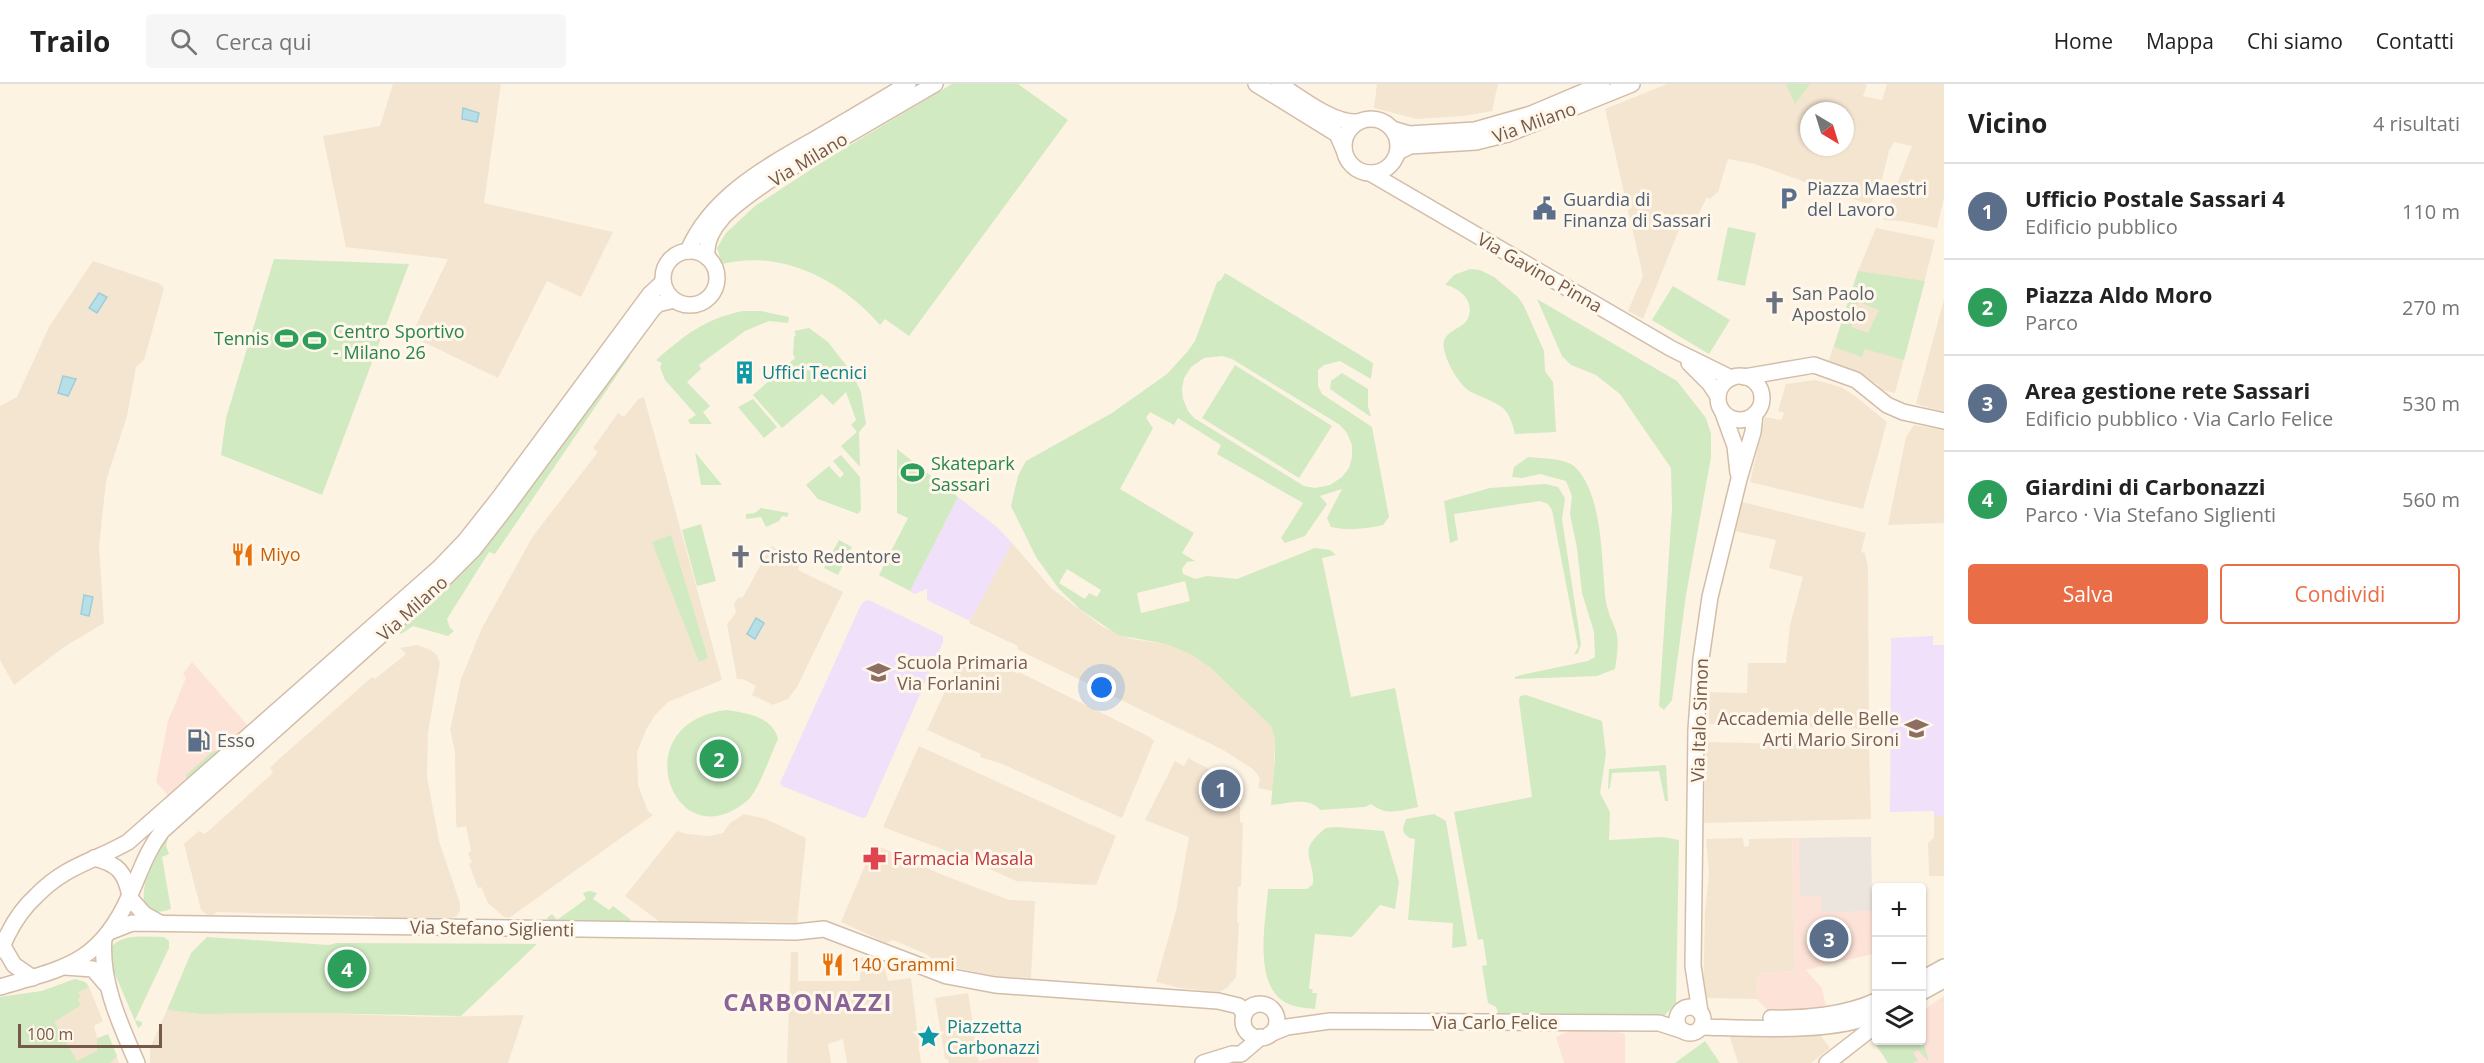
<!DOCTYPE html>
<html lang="it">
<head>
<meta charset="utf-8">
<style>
	:root { --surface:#fff; --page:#f6f6f6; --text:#222; --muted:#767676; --line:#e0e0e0; --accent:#e96d46 }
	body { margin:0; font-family:"Open Sans",sans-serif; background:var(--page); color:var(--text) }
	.controls { position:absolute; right:18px; bottom:18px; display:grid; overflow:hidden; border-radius:6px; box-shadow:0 2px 4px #0004 }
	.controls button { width:54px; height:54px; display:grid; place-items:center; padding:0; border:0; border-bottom:2px solid var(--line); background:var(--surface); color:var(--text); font:30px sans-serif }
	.compass { position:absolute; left:1800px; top:18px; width:54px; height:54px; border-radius:50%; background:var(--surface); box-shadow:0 2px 4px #0004; rotate:142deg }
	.scale { position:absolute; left:18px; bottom:15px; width:144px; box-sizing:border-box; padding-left:6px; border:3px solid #755949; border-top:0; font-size:16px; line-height:21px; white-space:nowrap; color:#755949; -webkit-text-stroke:4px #fff7ea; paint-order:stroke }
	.you { position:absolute; left:1102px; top:604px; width:21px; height:21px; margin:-15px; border:4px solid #fff; border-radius:50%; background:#1a73e8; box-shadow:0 0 0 9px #1a73e833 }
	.badge { display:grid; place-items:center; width:39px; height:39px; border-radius:50%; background:var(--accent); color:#fff; font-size:20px; font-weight:700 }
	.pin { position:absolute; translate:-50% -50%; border:3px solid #fff; box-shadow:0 2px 6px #0006 }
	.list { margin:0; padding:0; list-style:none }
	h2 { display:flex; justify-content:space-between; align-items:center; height:78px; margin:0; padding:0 24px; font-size:26px }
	h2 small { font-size:20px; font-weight:400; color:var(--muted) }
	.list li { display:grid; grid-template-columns:39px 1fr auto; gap:18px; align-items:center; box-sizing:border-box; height:96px; padding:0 24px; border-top:2px solid var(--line) }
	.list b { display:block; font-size:22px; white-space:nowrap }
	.list p { margin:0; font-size:20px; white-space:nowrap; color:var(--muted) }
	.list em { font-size:20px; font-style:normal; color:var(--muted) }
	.actions { display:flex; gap:12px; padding:18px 24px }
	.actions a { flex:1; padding:14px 0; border:2px solid var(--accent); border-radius:6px; text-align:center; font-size:21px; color:var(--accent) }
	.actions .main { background:var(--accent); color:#fff }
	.icon { flex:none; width:33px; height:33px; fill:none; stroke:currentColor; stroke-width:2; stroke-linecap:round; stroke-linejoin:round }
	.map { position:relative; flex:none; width:1944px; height:979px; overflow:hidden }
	header { display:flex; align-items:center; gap:36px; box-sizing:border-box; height:84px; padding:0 30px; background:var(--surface); border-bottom:2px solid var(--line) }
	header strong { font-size:28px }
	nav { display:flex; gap:33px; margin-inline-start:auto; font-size:21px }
	.search { width:420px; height:54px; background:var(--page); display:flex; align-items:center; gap:15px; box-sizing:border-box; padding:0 21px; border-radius:6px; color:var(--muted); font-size:22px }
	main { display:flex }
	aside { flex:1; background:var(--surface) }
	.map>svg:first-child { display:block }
	.residential { fill:#f4e5d1; fill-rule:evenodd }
	.commercial { fill:#fde3d7 }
	.industrial { fill:#ece5de }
	.education { fill:#f0e0f9 }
	.green { fill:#d1eac1; fill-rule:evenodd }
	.water { fill:#b7dfe7; stroke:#9dced9; stroke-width:1.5 }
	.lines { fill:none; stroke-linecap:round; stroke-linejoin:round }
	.secondary-casing { stroke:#d3bda9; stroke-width:18 }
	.secondary { stroke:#fff; stroke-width:15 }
	.labels { text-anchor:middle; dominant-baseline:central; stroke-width:6; stroke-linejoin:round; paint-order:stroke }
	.street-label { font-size:18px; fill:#755949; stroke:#fff7ea }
	.service-label { font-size:18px; fill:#4e5e75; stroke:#fff7ea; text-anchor:start }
	.worship-label { font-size:18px; fill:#5b616d; stroke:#fff7ea; text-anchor:start }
	.leisure-label { font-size:18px; fill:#27864d; stroke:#fff7ea; text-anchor:start }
	.culture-label { font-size:18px; fill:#0d838f; stroke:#fff7ea; text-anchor:start }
	.food-label { font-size:18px; fill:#c56008; stroke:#fff7ea; text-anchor:start }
	.education-label { font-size:18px; fill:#785e54; stroke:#fff7ea; text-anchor:start }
	.health-label { font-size:18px; fill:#be3a42; stroke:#fff7ea; text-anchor:start }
	.district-label { font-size:24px; font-weight:bold; letter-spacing:1.5px; fill:#886499; stroke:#fff7ea }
</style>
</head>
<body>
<header>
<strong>Trailo</strong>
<div class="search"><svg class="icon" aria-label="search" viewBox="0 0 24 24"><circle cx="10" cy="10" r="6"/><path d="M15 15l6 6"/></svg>Cerca qui</div>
<nav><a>Home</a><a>Mappa</a><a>Chi siamo</a><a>Contatti</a></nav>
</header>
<main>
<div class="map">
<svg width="1944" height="979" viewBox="0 0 1944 979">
	<rect width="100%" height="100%" fill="#fdf3e3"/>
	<!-- residential -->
	<g class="residential">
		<path d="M393,0H501L484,119L613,148L581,213L547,197L498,294L411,252L448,175L346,163L323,52L380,42Z"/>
		<path d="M1377,0H1498L1492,27L1464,32L1417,35L1374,24Z"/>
		<path d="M1667,0H1863L1867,1L1863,12L1882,16L1887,0H1944V114L1937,144L1901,137L1883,136L1912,62L1894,58L1889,67L1880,103L1870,121L1755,80L1728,75L1718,108L1710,115L1707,113L1696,135L1685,131L1643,235L1628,227L1643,192L1605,25ZM1809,27H1845V63H1809Z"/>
		<path d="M1876,144L1935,156L1895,309L1878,305L1879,301L1858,289L1828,279L1858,187Z"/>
		<path d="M93,177L158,199L164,204L144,276L136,283L127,332L106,397L99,463L104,539L64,563L14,601L0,576V322L17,313L49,243Z"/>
		<path d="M1944,215V328L1916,320Z"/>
		<path d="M1815,296L1841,303L1855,312L1887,338L1863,425L1750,398L1765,333L1781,336L1784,329L1778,327L1786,300Z"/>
		<path d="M644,313L722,596L668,618L655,631L646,646L637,668L638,701L648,727L653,731L509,834L504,833L488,819L481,803L478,804L469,780L472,778L468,769L471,767L466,742L457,744L456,737L455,667L450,646L461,595L482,544L533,452L598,368L593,364L618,329L624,333L638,315Z"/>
		<path d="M1914,341L1944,346V439L1888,441L1906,353Z"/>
		<path d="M1742,418L1866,449L1861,468L1865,469L1868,483L1869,645L1780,642V638L1750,637L1749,641L1709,640L1708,608L1747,609L1748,579H1786L1790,541L1803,493L1769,484L1776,456L1734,447Z"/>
		<path d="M1012,459L1051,504L1103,543L1132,555L1166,560L1192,571L1211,584L1263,633L1271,642L1275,656L1273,707L1258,704L1260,694L1253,685L1223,666L1017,565L1018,562L969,539Z"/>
		<path d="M771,462L800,479L798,486L843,508L797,603L788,615L773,621L752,611L756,602L743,595H737L727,540L736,529L734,520L738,514L743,513Z"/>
		<path d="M417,561L431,566L437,571L440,579L428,649L427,693L439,757L460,819V827L456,833L440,836L377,835L374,832L216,828L213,832L206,830L201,826L184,760L199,747L205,750L273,689L270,684L278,676L372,593L375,595L406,570L400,564Z"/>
		<path d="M982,572L1018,590L1019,588L1150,653L1154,657L1122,734L1002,680L980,673L981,670L927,646L957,582L968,574Z"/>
		<path d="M1706,658L1869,662L1871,735L1704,739Z"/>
		<path d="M919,662L1116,752L1096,801L1016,797L963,773L883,743Z"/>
		<path d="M1188,674L1218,690L1214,699L1231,706L1240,723V739L1243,738L1241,802L1238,803L1237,838H1239L1236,893L1227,904L1219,908L1180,904L1156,898L1176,827L1189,753L1145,736L1175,677L1184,682Z"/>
		<path d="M744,730L766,735L806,754L797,839L754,837L714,840L660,838L625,812L677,747L687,750L709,752L723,749L730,739Z"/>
		<path d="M1934,732H1944V792H1929L1928,759L1934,754Z"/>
		<path d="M1743,754L1744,763L1749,762V755L1792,754L1795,887L1758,889L1757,915L1703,914L1705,828L1709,789L1706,755Z"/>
		<path d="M874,760L938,789L1009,816L1035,817L1031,894L995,892L939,880L926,870L893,856L886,859L841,838Z"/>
		<path d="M791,868H798V897H860V873L884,881L888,897L911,894L921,979H847L843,955L828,960L831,979H787Z"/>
		<path d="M75,895L85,898L89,903L103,937L94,942L97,954L108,950L119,979H0V913L42,907Z"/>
		<path d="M968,909L979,979H949L947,975H945L935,914Z"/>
		<path d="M167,926L199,930L312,929L435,933L524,931L508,979H150V964Z"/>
		<path d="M1819,949L1830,964L1811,979H1738L1729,950Z"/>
	</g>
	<!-- commercial -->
	<g class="commercial">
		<path d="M192,578L249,643L169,712L156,698L168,637L186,594L183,590Z"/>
		<path d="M1871,753L1872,870L1806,886L1822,904L1826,922L1809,926L1770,929L1757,915L1758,889L1795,887L1792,754Z"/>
		<path d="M1944,912V979H1888L1875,959L1878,956H1922V927Z"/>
		<path d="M1568,947H1615L1625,950V979H1564L1556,953Z"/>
		<path d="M1036,965L1039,979H979V977Z"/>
	</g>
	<!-- industrial -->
	<path class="industrial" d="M1871,753L1872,827L1822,828L1821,812H1800L1799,754Z"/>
	<!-- education -->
	<g class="education">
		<path d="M958,413L998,444L1012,459L970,537L927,516V505L914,510L910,507Z"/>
		<path d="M869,516L943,552V558L866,733L862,734L782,702L780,699L859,525L863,518Z"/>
		<path d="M1933,552V561H1944V732H1934V727L1890,728L1891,554Z"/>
	</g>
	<!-- green -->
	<g class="green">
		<path d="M952,0H1018L1068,36L909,252L885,235L880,241C841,196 782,165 722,180L717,164L726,149L755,122L827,75Z"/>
		<path d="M1786,0H1810L1795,20Z"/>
		<path d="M1728,143L1756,149L1745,202L1717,196Z"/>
		<path d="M274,175L409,180L322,411L221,371L226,334Z"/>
		<path d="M1470,185L1480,186L1494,193L1518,213L1524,222L1544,267L1545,287L1553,298L1556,348L1515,350C1513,342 1510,331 1504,325C1495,317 1481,313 1471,308C1460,302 1448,281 1445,269C1437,246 1463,247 1468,234C1475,217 1460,204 1445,201L1454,191Z"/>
		<path d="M1858,187L1925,197L1904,276L1865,265L1862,273L1834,263ZM1858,218L1879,226L1868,249L1851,243L1856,232L1859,230L1854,227Z"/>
		<path d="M1225,189L1373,279L1371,295L1340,277L1324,281L1318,286V302L1322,310L1372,343L1389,433L1383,441C1364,445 1350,447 1331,443L1327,434L1342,405L1320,412L1327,420L1305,452L1285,459L1281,454L1303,419L1217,370L1221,361L1178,334L1174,341L1150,328L1146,334L1153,344L1120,405L1194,449L1182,469L1195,477L1187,478L1182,485L1183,490L1195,495L1207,492L1237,495L1315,464L1330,466L1336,471L1322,474L1351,613L1395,604L1418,723C1400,727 1386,732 1371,720L1365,723L1320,726C1309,712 1287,720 1271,721L1275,674V656L1271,642L1211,584L1192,571L1166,560L1118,551L1081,526L1059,505L1036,473L1011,422L1018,392L1026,377L1112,329L1167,290L1188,267L1195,257L1217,198L1221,196ZM1222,272L1232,275L1340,341L1347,349L1352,361V373L1349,384L1342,393L1330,401L1315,404L1304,402L1194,334L1188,327L1183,315L1182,305L1184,294L1191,283L1204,274ZM1067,485L1101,506L1097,513L1089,509L1085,515L1059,499ZM1185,497L1190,517L1141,529L1137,509Z"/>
		<path d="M1673,202L1730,236L1709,270L1652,236Z"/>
		<path d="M1537,215L1677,297L1706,334L1711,350V373L1686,511L1672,616L1664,626L1659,622L1672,425L1671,384L1620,310L1596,291L1571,281L1562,272Z"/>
		<path d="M743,227H761L789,233L788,239L769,237L745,247L699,281L701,285L687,298L710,322L703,328L712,340H690L688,336L696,331L665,296L660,283L662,279L656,276C685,251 704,235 743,227Z"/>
		<path d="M809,244L828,258L852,289L861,308L866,340L859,348L860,383L841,362L857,348L851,341L856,336L846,308L833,321L822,310L782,344L753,311L795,274L793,270L794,253L796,251L794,247Z"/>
		<path d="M627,270L630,272L495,470L489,468L447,535L450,544L454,547L448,552L413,542L401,550L396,544L488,457L521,416Z"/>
		<path d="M1235,281L1332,342L1299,394L1202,334Z"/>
		<path d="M1342,289L1368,305V322L1371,333L1330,305L1331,297Z"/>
		<path d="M753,315L777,343L764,354L738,323Z"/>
		<path d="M897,365L958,413L910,507L879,491L908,434L897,429Z"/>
		<path d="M695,368L722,401H701Z"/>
		<path d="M841,371L860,393L861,426L858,430L818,415L806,401L829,382L840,394L844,390L833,377Z"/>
		<path d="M1528,373C1543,375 1565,373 1576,384C1604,413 1601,480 1606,518C1608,528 1611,535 1615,544C1620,556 1617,572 1615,585L1597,592L1515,595V593L1521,591L1588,577L1595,573L1594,548L1582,509L1577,464L1570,430L1572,412L1566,397L1540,390L1522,394L1512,393L1514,383Z"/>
		<path d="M1546,400L1558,403L1565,414L1562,435L1581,560L1578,569L1574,571L1578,563L1552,426L1548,420L1540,417L1454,430L1458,456L1450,459L1444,417L1490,404Z"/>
		<path d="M761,424L789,429L787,433L782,432L779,437L766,443L761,433L746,435V430L755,429Z"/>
		<path d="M701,440L716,497L697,502L682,446Z"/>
		<path d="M671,451L708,574L699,578L652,458Z"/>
		<path d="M839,456L852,463L838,491L824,484Z"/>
		<path d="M1526,611L1602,637L1606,670L1600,709L1610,728L1609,756L1663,753L1679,756L1676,919L1665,931L1498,929L1496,923L1488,919L1482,882L1487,881L1483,855L1478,856L1454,728L1532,713L1519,617L1520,612Z"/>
		<path d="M727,626C747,629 773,633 778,655C772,668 758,707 748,716C674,780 621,638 727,626Z"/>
		<path d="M213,667L221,668L187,698L186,691Z"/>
		<path d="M1666,681L1668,717H1665L1659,687L1612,689L1610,704L1608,705L1609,685Z"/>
		<path d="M1434,730L1446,737L1467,862L1452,864L1453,839L1408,836L1415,755L1409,754L1404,749L1403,744L1406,735Z"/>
		<path d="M1337,743L1384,747L1399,798L1395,825L1380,821L1352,853L1315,850L1309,905H1313L1312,909H1317L1315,925C1305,924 1292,923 1283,917C1253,896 1266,837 1268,805H1307L1313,800C1315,773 1295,768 1326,744Z"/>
		<path d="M168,754L166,762L169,770L162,773L171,825C142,835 141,818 146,795C147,789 147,782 150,776C153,767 160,761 168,754Z"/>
		<path d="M590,807L597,809L593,815L609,826L613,822L631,836L628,839L550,838L547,834L552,830L557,836L586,815L583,809Z"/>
		<path d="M164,853L169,857V864L135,936L142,938V941L138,944L109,876V865C122,849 144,853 164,853Z"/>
		<path d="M207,853L329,861L336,859L537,860L461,932L312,929L199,930L167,926L191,869Z"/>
		<path d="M75,895L85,898L89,903L78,908L81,913L77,915L81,921L54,938L77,977L97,967V955L108,950L117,972L110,979H0V913L42,907Z"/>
		<path d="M1878,956L1920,957L1924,960L1929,978L1918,966L1913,969L1918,976L1913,979H1888L1875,959Z"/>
		<path d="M1705,957L1720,979H1675Z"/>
	</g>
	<!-- water -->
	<g class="water">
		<path d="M463,24L479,29L477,38L462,35Z"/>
		<path d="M99,209L107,213L97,229L89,224Z"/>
		<path d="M63,292L76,295L68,312L58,309Z"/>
		<path d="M84,511L93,513L89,532L81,530Z"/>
		<path d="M756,534L764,539L755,555L747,550Z"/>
	</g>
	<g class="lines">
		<defs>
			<g id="secondary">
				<path d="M1256,0L1337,50L1344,66"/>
				<path d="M1279,0C1300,13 1333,40 1358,38"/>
				<circle cx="1371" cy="62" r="27"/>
				<path d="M1392,45L1409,50L1475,46L1531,30L1602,0"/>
				<path d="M1398,68L1410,62L1476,58L1508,50L1632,0"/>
				<path d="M1370,89L1672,265L1731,294"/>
				<path d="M688,167C711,112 768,82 817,54C848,36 878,18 908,0"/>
				<circle cx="690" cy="194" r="27"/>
				<path d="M707,173C703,139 744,115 767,98L935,0"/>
				<path d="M1689,279L1710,300L1718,312"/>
				<circle cx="1740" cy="314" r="22"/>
				<path d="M1744,293L1814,281L1856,296L1887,321L1903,328L1944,337"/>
				<path d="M1723,329L1735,362L1738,389"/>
				<path d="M94,774C118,780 125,788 130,812"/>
				<path d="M129,813L144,830L160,839"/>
				<path d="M109,848L132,839L796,848L824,845L947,892L995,901L1218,917L1239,922L1244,930"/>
				<path d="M104,854C100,897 120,940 137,979"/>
				<path d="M3,862L14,881L33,894"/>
				<path d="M0,866C4,861 5,855 8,850C15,836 25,822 36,812C66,781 93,778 128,758L439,484L465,457L499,414L650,210L663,198"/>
				<path d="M65,883L93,885L106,900"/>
				<path d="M1922,895L1944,883"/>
				<path d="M0,903C64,884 99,880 129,813C140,789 146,768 162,747L447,492L474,465L508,421L652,226L658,220L674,216"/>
				<path d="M1922,908L1944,896"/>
				<circle cx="1260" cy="937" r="17"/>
				<circle cx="1690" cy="936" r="13"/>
				<path d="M1700,928L1693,882L1696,646L1701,575L1710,513L1739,395L1753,348L1755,330"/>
				<path d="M1771,934C1804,935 1846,931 1876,917"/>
				<path d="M1701,943C1749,944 1833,950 1876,930"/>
				<path d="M1270,950L1287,943L1330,937L1659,939L1684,947"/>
				<path d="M1203,979L1232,970H1241L1261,953"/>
				<path d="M1827,979L1876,941"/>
			</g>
		</defs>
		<!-- secondary casing -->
		<use href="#secondary" class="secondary-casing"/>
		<!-- secondary -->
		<use href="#secondary" class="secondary"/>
	</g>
	<!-- icons -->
	<defs>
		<symbol id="parking-bare" viewBox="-9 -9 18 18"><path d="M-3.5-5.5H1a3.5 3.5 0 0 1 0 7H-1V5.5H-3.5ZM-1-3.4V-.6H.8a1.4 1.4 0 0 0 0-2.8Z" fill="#5c6f8a" stroke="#fff7ea" stroke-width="2.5" paint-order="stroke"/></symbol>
		<symbol id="civic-bare" viewBox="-9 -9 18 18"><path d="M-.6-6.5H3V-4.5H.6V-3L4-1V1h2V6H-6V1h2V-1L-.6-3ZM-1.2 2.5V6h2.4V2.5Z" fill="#5c6f8a" stroke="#fff7ea" stroke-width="2.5" paint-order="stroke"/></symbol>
		<symbol id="church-bare" viewBox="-9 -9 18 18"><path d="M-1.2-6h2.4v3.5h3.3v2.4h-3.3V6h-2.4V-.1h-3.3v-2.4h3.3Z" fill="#6b7280" stroke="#fff7ea" stroke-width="2.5" paint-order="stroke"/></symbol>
		<symbol id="stadium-bare" viewBox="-9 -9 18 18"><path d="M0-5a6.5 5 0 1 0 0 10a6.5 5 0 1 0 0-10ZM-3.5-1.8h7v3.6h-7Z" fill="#2e9e5b" stroke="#fff7ea" stroke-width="2.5" paint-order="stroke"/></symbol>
		<symbol id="building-bare" viewBox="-9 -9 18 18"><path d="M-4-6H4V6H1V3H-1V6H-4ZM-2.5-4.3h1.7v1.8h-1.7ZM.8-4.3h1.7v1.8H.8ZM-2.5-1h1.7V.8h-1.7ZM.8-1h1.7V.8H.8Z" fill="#0f9aa8" stroke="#fff7ea" stroke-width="2.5" paint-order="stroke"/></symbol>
		<symbol id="restaurant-bare" viewBox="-9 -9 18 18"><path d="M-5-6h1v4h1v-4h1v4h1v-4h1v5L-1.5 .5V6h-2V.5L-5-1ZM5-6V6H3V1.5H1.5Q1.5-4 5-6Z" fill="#e8710a" stroke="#fff7ea" stroke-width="2.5" paint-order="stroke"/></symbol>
		<symbol id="school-bare" viewBox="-9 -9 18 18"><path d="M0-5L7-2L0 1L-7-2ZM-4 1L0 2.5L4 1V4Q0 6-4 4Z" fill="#8d6e63" stroke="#fff7ea" stroke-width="2.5" paint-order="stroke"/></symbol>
		<symbol id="university-bare" viewBox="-9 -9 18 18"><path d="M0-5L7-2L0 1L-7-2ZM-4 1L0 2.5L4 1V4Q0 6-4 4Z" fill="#8d6e63" stroke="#fff7ea" stroke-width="2.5" paint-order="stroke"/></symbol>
		<symbol id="fuel-bare" viewBox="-9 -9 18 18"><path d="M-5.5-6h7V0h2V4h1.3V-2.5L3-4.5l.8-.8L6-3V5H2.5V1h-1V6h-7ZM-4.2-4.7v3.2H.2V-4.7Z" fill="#5c6f8a" stroke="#fff7ea" stroke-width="2.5" paint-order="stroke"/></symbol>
		<symbol id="pharmacy-bare" viewBox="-9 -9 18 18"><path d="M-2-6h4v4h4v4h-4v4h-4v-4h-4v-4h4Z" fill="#e0444e" stroke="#fff7ea" stroke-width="2.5" paint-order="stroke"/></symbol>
		<symbol id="sight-bare" viewBox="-9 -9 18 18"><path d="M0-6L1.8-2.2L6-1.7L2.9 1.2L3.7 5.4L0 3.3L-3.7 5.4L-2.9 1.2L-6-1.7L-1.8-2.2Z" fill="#0f9aa8" stroke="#fff7ea" stroke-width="2.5" paint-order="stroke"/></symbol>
	</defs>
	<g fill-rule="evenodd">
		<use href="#parking-bare" x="1772" y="98" width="33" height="33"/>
		<use href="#civic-bare" x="1528" y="108" width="33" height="33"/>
		<use href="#church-bare" x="1758" y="202" width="33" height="33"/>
		<use href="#stadium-bare" x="270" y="238" width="33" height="33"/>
		<use href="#stadium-bare" x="298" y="240" width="33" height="33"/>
		<use href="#building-bare" x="728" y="272" width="33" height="33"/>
		<use href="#stadium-bare" x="896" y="372" width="33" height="33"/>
		<use href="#restaurant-bare" x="226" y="454" width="33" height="33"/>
		<use href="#church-bare" x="724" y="456" width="33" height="33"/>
		<use href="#school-bare" x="862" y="572" width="33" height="33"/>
		<use href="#university-bare" x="1900" y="628" width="33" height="33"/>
		<use href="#fuel-bare" x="182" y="640" width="33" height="33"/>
		<use href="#pharmacy-bare" x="858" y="758" width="33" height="33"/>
		<use href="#restaurant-bare" x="816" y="864" width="33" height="33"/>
		<use href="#sight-bare" x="912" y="936" width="33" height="33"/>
	</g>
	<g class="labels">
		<!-- street labels -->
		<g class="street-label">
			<text transform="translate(1534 38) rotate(-20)">Via Milano</text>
			<text transform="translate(808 75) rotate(-31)">Via Milano</text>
			<text transform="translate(1540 188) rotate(30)">Via Gavino Pinna</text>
			<text transform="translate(412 524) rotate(-42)">Via Milano</text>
			<text transform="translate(1699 636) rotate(-88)">Via Italo Simon</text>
			<text transform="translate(492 844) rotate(1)">Via Stefano Siglienti</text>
			<text x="1495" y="938">Via Carlo Felice</text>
		</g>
		<!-- service labels -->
		<g class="service-label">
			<text x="1807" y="104">Piazza Maestri<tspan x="1807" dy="21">del Lavoro</tspan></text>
			<text x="1563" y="115">Guardia di<tspan x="1563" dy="21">Finanza di Sassari</tspan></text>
			<text x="217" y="656">Esso</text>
		</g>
		<!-- worship labels -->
		<g class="worship-label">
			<text x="1792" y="209">San Paolo<tspan x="1792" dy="21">Apostolo</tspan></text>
			<text x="759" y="472">Cristo Redentore</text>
		</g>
		<!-- leisure labels -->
		<g class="leisure-label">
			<text x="333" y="247">Centro Sportivo<tspan x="333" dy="21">- Milano 26</tspan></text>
			<text x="269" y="254" text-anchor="end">Tennis</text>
			<text x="931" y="379">Skatepark<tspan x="931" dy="21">Sassari</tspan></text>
		</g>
		<!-- culture labels -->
		<g class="culture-label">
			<text x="762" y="288">Uffici Tecnici</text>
			<text x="947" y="942">Piazzetta<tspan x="947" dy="21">Carbonazzi</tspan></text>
		</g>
		<!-- food labels -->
		<g class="food-label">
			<text x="260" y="470">Miyo</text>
			<text x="851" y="880">140 Grammi</text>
		</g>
		<!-- education labels -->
		<g class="education-label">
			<text x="897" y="578">Scuola Primaria<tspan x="897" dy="21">Via Forlanini</tspan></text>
			<text x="1899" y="634" text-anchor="end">Accademia delle Belle<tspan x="1899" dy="21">Arti Mario Sironi</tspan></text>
		</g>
		<!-- health labels -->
		<g class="health-label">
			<text x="893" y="774">Farmacia Masala</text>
		</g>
		<!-- district labels -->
		<g class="district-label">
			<text x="808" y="917">CARBONAZZI</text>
		</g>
	</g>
</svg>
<div class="controls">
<button>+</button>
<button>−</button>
<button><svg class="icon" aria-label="layers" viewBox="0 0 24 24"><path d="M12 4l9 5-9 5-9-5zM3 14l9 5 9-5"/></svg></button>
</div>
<svg class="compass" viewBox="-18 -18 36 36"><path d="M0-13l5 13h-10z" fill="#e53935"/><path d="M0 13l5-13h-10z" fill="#767676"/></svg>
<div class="scale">100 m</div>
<div class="you"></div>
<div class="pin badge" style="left:1221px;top:705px;background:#5c6f8a">1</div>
<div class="pin badge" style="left:719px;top:675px;background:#2e9e5b">2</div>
<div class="pin badge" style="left:1829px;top:855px;background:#5c6f8a">3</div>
<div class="pin badge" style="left:347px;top:885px;background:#2e9e5b">4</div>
</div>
<aside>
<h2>Vicino<small>4 risultati</small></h2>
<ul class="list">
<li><span class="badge" style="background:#5c6f8a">1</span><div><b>Ufficio Postale Sassari 4</b><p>Edificio pubblico</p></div><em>110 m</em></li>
<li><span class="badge" style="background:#2e9e5b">2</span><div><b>Piazza Aldo Moro</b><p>Parco</p></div><em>270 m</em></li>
<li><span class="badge" style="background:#5c6f8a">3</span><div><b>Area gestione rete Sassari</b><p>Edificio pubblico · Via Carlo Felice</p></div><em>530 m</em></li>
<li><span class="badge" style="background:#2e9e5b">4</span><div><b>Giardini di Carbonazzi</b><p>Parco · Via Stefano Siglienti</p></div><em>560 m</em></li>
</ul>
<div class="actions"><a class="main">Salva</a><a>Condividi</a></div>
</aside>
</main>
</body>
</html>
